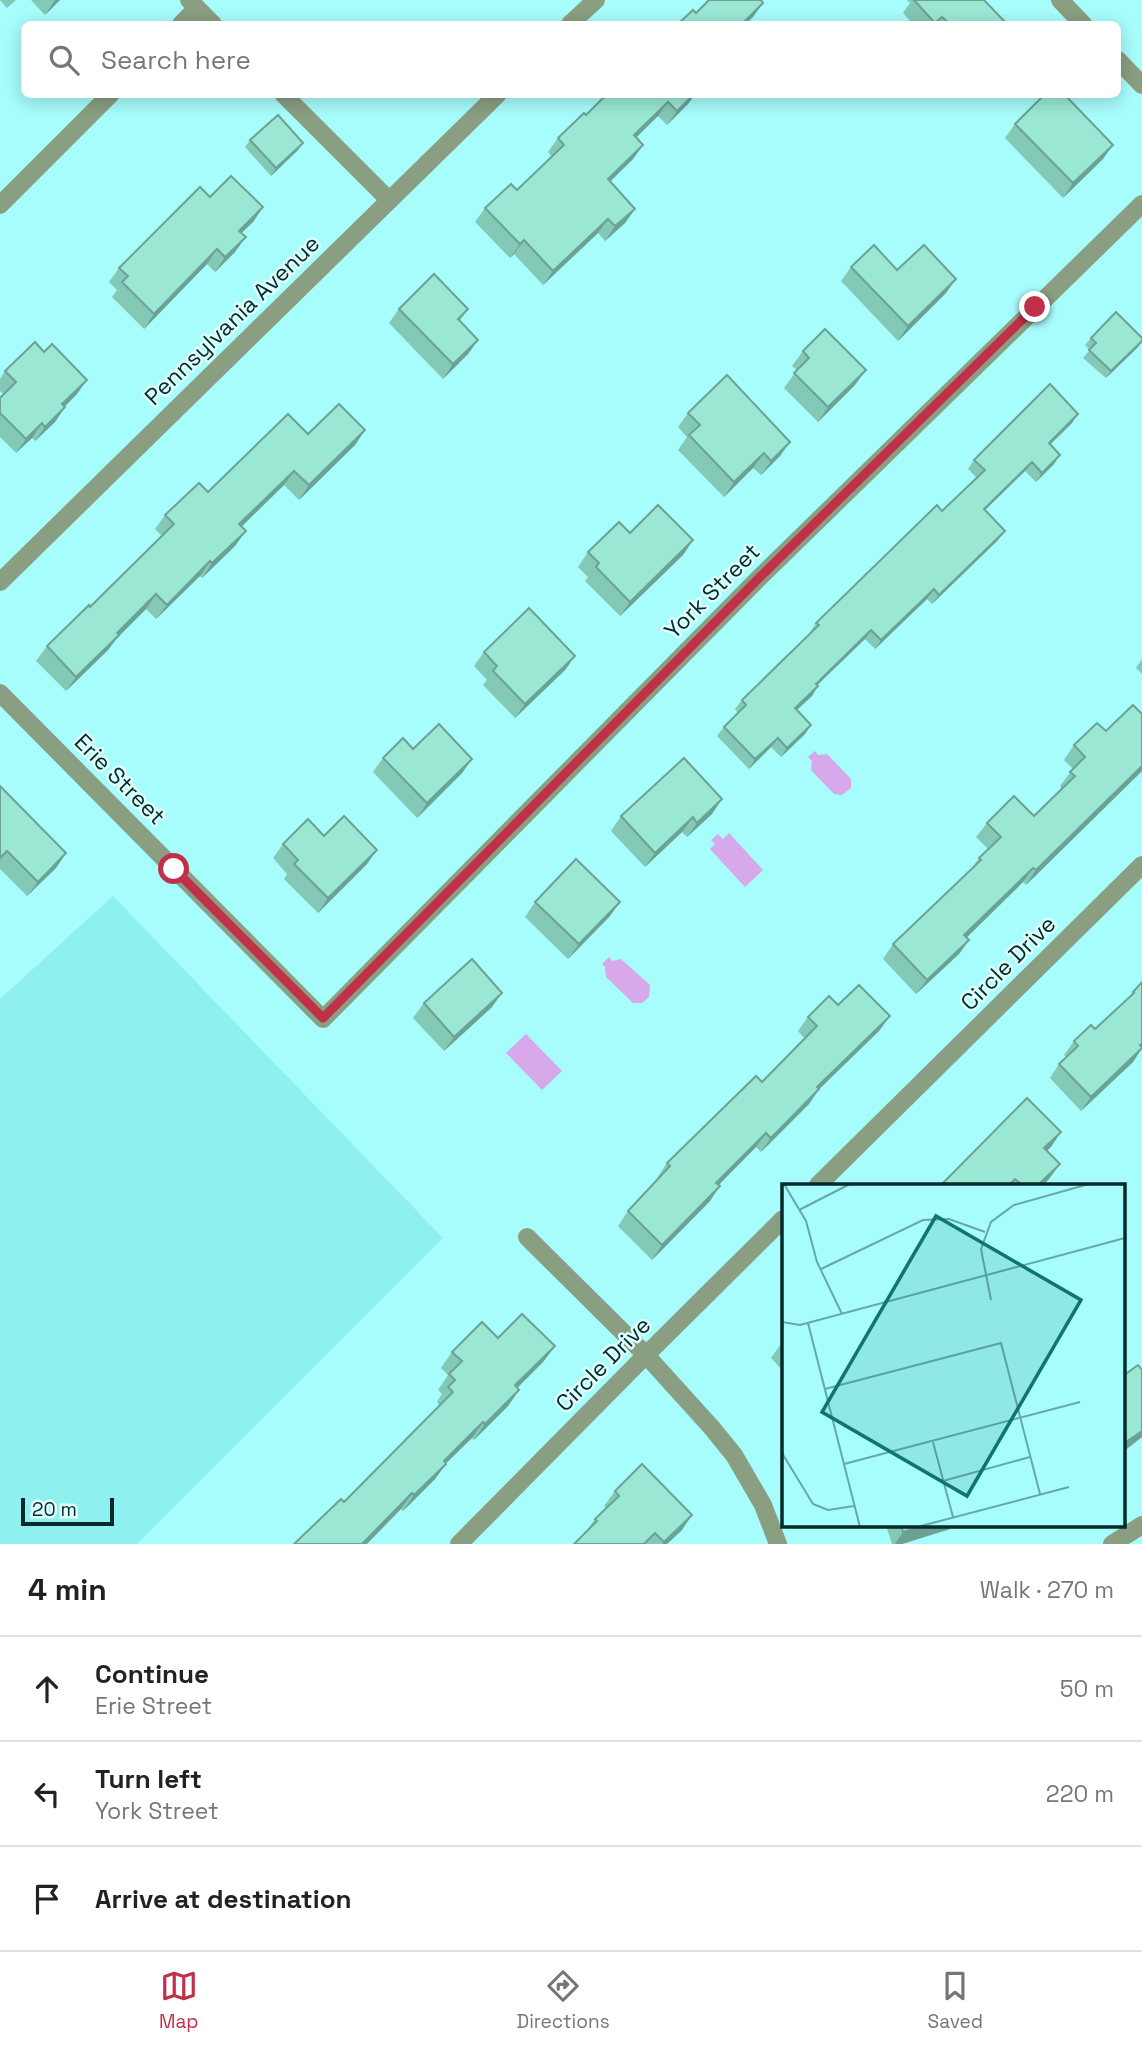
<!DOCTYPE html>
<html lang="en">
<head>
<meta charset="utf-8">
<style>
	:root { --surface:#fff; --page:#f2f2f2; --text:#222; --muted:#767676; --line:#e0e0e0; --accent:#c03049 }
	body { margin:0; font-family:"Space Grotesk",sans-serif; background:var(--page); color:var(--text) }
	.scale { position:absolute; left:21px; bottom:18px; width:93px; box-sizing:border-box; padding-left:7px; border:4px solid #042a2a; border-top:0; font-size:19px; line-height:24px; white-space:nowrap; color:#042a2a; -webkit-text-stroke:5px #dfffff; paint-order:stroke }
	.stop { position:absolute; width:21px; height:21px; margin:-16px; border:5px solid #c03049; border-radius:50%; background:#fff }
	.stop.end { background:#c03049; border-color:#fff; box-shadow:0 2px 7px #0008 }
	.list { margin:0; padding:0; list-style:none }
	h2 { display:flex; justify-content:space-between; align-items:center; height:91px; margin:0; padding:0 28px; font-size:30px }
	h2 small { font-size:23px; font-weight:400; color:var(--muted) }
	.list li { display:grid; grid-template-columns:46px 1fr auto; gap:21px; align-items:center; box-sizing:border-box; height:105px; padding:0 28px; border-top:2px solid var(--line) }
	.list b { display:block; font-size:26px; white-space:nowrap }
	.list p { margin:0; font-size:23px; white-space:nowrap; color:var(--muted) }
	.list em { font-size:23px; font-style:normal; color:var(--muted) }
	.icon { flex:none; width:38px; height:38px; fill:none; stroke:currentColor; stroke-width:2; stroke-linecap:round; stroke-linejoin:round }
	.map { position:relative; flex:none; width:1142px; height:1544px; overflow:hidden }
	.search { position:absolute; background:var(--surface); box-shadow:0 4px 18px #0003; left:21px; right:21px; top:21px; height:77px; display:flex; align-items:center; gap:18px; box-sizing:border-box; padding:0 24px; border-radius:10px; color:var(--muted); font-size:26px }
	.sheet { height:406px; background:var(--surface) }
	nav { display:flex; justify-content:space-around; align-items:center; box-sizing:border-box; height:98px; border-top:2px solid var(--line); background:var(--surface); font-size:19px; color:var(--muted) }
	nav a { display:grid; justify-items:center; gap:4px }
	nav .on { color:var(--accent) }
	.map>svg:first-child { display:block }
	.built { fill:#8ff0f0 }
	.water { fill:#d7a9ea }
	.lines { fill:none; stroke-linecap:round; stroke-linejoin:round }
	.minor { stroke:#8a9e82; stroke-width:18 }
	.wall { fill:#84c8b6 }
	.shaded-wall { fill:#6ca294 }
	.building { fill:#9ae8d4; stroke:#6ca294; stroke-width:2 }
	.route { stroke:#c03049; stroke-width:9 }
	.labels { text-anchor:middle; dominant-baseline:central; stroke-width:5; stroke-linejoin:round; paint-order:stroke }
	.street-label { font-size:23px; fill:#042a2a; stroke:#dfffff }
	.inset-road { fill:none; stroke:#66a8a8; stroke-width:2 }
	.view { fill:#0f766e; fill-opacity:0.15; stroke:#0f766e; stroke-width:3.5 }
	.inset-edge { fill:none; stroke:#042a2a; stroke-width:3.5 }
</style>
</head>
<body>
<div class="map">
<svg width="1142" height="1544" viewBox="0 0 1142 1544">
	<rect width="100%" height="100%" fill="#a7fcfc"/>
	<!-- built -->
	<path class="built" d="M113,896L443,1238L137,1544H0V999Z"/>
	<!-- water -->
	<g class="water">
		<path d="M815,751L818,755L827,754L851,779V788L842,795L834,794L811,770L812,761L808,757Z"/>
		<path d="M729,833L763,870L745,887L710,849L715,844L711,840L718,834L723,839Z"/>
		<path d="M609,957L612,961L621,959L650,985L649,997L642,1003H633L606,977L605,967L602,964Z"/>
		<path d="M526,1034L562,1071L542,1090L506,1053Z"/>
	</g>
	<g class="lines">
		<!-- minor -->
		<g class="minor">
			<path d="M189,0L213,24"/>
			<path d="M1060,0L1083,24"/>
			<path d="M181,24L197,8"/>
			<path d="M570,24L596,0"/>
			<path d="M1118,60L1142,85"/>
			<path d="M283,94L389,200"/>
			<path d="M0,205L111,94"/>
			<path d="M0,582L498,94"/>
			<path d="M0,693L323,1019L758,579L1142,204"/>
			<path d="M818,1185L1142,865"/>
			<path d="M527,1237L646,1355L712,1428L734,1455L763,1505L778,1544"/>
			<path d="M459,1544L646,1355L783,1219"/>
			<path d="M1112,1544L1142,1525"/>
		</g>
	</g>
	<!-- wall -->
	<g class="wall">
		<path d="M0,0H16L7,8Z"/>
		<path d="M31,0H60L45,15Z"/>
		<path d="M907,0H984L1007,24H913L903,13L910,3Z"/>
		<path d="M607,94H695L688,104L667,125L658,116L636,138L643,145L633,159L610,182L635,209L625,223L605,241L598,233L543,285L514,254L510,258L475,222L485,208L517,190L552,157L548,152L558,138L586,115Z"/>
		<path d="M1015,124L1103,159L1063,198L1005,138Z"/>
		<path d="M250,140L303,143L298,150L271,176L245,147Z"/>
		<path d="M210,197L263,207L253,222L241,233L235,252L215,272L207,264L144,329L112,297L117,290L109,282L119,268Z"/>
		<path d="M851,267L897,270L946,293L898,341L841,281Z"/>
		<path d="M399,309H468L460,321L478,340L468,354L443,379L389,323Z"/>
		<path d="M1091,338L1138,347L1106,378L1083,358L1090,350L1085,345Z"/>
		<path d="M803,351L855,385L818,422L784,388L797,370L792,366Z"/>
		<path d="M5,371L77,394L64,407H65L55,422L35,441L32,438L16,453L0,437V398L3,394L0,391V379Z"/>
		<path d="M688,413L780,456L761,475L753,468L724,497L678,450L687,437L678,427Z"/>
		<path d="M1078,414L1072,423L1050,445L1054,464L1036,482L1025,471L985,510L998,540L932,604L927,599L875,649L865,639L817,685L812,696L797,710L811,725L805,734L781,757L771,747L749,769L717,736L724,727L738,713L735,709L742,700L811,633L810,632L816,623L942,511L977,478L968,469L974,460Z"/>
		<path d="M365,430L355,445L299,500L284,485L241,527L235,546L202,578L200,576L156,619L146,609L117,638L108,650L66,691L36,661L47,646L90,607L162,536L155,529L165,515L208,492L308,434Z"/>
		<path d="M630,533L693,540L683,555L620,616L585,581L588,577L578,567L588,552Z"/>
		<path d="M484,652L575,656L565,670L515,718L483,685L487,680L474,666Z"/>
		<path d="M1142,659V674L1136,668Z"/>
		<path d="M1074,745L1142,771L1026,885L1023,882L967,937L969,940L959,954L916,994L883,959L893,944L970,871L979,858L988,849L976,837L987,823L1034,816L1062,789L1060,786L1073,769L1064,760Z"/>
		<path d="M413,749L472,759L462,773L417,818L373,772L383,758Z"/>
		<path d="M0,786L66,853L56,868L27,896L0,869Z"/>
		<path d="M712,814L687,837L682,832L645,867L611,831L621,816Z"/>
		<path d="M324,836L367,864L318,913L284,879L287,874L273,858L283,844Z"/>
		<path d="M535,902L610,916L568,959L525,917Z"/>
		<path d="M1142,982V1048L1133,1062L1081,1111L1050,1078L1059,1064L1066,1057L1064,1055L1074,1041L1095,1029L1127,1000L1133,992Z"/>
		<path d="M424,1003L492,1007L444,1051L413,1018Z"/>
		<path d="M838,1005L890,1016L879,1031L819,1089L809,1104L761,1152L756,1147L718,1185L710,1201L652,1260L618,1226L628,1211L658,1179L657,1178L667,1163L762,1082L805,1039L798,1031L808,1017Z"/>
		<path d="M1061,1132L1047,1151L1049,1179L1043,1185H941Z"/>
		<path d="M498,1338L555,1346L543,1362L517,1388L519,1390L508,1406L474,1440L472,1438L446,1463L435,1479L403,1511L401,1509L344,1502L440,1406L437,1402L442,1394L438,1390L448,1375L441,1368L452,1352Z"/>
		<path d="M783,1341V1371L771,1358Z"/>
		<path d="M615,1491L682,1530L667,1544H574L585,1533L595,1519L606,1508L604,1506Z"/>
		<path d="M886,1525H953L950,1529L902,1544H892Z"/>
	</g>
	<!-- shaded-wall -->
	<g class="shaded-wall">
		<path d="M55,0H60L45,15Z"/>
		<path d="M763,3L753,17L746,24H742Z"/>
		<path d="M694,94H695L688,104L667,125L677,111Z"/>
		<path d="M668,102L658,116L624,149L634,135Z"/>
		<path d="M303,143L298,150L271,176L276,168Z"/>
		<path d="M643,145L633,159L598,193L608,179Z"/>
		<path d="M1113,145L1103,159L1063,198L1073,183Z"/>
		<path d="M263,207L253,222L229,245L239,231Z"/>
		<path d="M635,209L625,223L605,241L615,226Z"/>
		<path d="M608,219L598,233L543,285L553,271Z"/>
		<path d="M246,237L235,252L215,272L225,257Z"/>
		<path d="M524,240L514,254L510,258L520,244Z"/>
		<path d="M217,249L207,264L144,329L154,314Z"/>
		<path d="M956,279L946,293L898,341L908,326Z"/>
		<path d="M478,340L468,354L443,379L453,364Z"/>
		<path d="M1142,341L1138,347L1106,378L1111,371Z"/>
		<path d="M866,370L855,385L818,422L828,407Z"/>
		<path d="M87,380L77,394L52,419L62,404Z"/>
		<path d="M65,407L55,422L35,441L45,427Z"/>
		<path d="M1078,414L1072,423L1042,452L1049,443Z"/>
		<path d="M42,423L32,438L16,453L26,439Z"/>
		<path d="M365,430L355,445L299,500L309,485Z"/>
		<path d="M790,442L780,456L761,475L771,461Z"/>
		<path d="M764,453L753,468L724,497L734,482Z"/>
		<path d="M1060,455L1054,464L1036,482L1042,473Z"/>
		<path d="M1032,462L1025,471L977,518L984,509Z"/>
		<path d="M294,471L284,485L229,539L239,524Z"/>
		<path d="M246,531L235,546L202,578L212,563Z"/>
		<path d="M1005,531L998,540L932,604L939,595Z"/>
		<path d="M693,540L683,555L620,616L630,602Z"/>
		<path d="M210,561L200,576L156,619L167,605Z"/>
		<path d="M934,589L927,599L875,649L881,640Z"/>
		<path d="M156,594L146,609L117,638L108,650L66,691L76,677L117,633Z"/>
		<path d="M871,630L865,639L809,693L816,684Z"/>
		<path d="M575,656L565,670L515,718L525,704Z"/>
		<path d="M818,686L812,696L789,717L795,708Z"/>
		<path d="M811,725L805,734L781,757L787,748Z"/>
		<path d="M778,738L771,747L749,769L755,759Z"/>
		<path d="M472,759L462,773L417,818L427,803Z"/>
		<path d="M1142,766V771L1026,885L1036,870Z"/>
		<path d="M722,799L712,814L687,837L697,823Z"/>
		<path d="M693,817L682,832L645,867L655,853Z"/>
		<path d="M377,850L367,864L318,913L328,898Z"/>
		<path d="M66,853L56,868L27,896L38,882Z"/>
		<path d="M1033,868L1023,882L954,950L964,935Z"/>
		<path d="M620,902L610,916L568,959L579,944Z"/>
		<path d="M969,940L959,954L916,994L927,980Z"/>
		<path d="M502,993L492,1007L444,1051L454,1037Z"/>
		<path d="M890,1016L879,1031L807,1101L817,1087Z"/>
		<path d="M1142,1044V1048L1133,1062L1081,1111L1091,1097Z"/>
		<path d="M819,1089L809,1104L761,1152L771,1138Z"/>
		<path d="M1061,1132L1051,1147L1034,1163L1044,1148Z"/>
		<path d="M766,1133L756,1147L706,1198L716,1183Z"/>
		<path d="M1060,1164L1049,1179L1043,1185H1038Z"/>
		<path d="M720,1186L710,1201L652,1260L662,1245Z"/>
		<path d="M555,1346L543,1362L504,1401L515,1385Z"/>
		<path d="M519,1390L508,1406L474,1440L485,1424Z"/>
		<path d="M483,1422L472,1438L432,1477L444,1461Z"/>
		<path d="M1142,1431V1437L1123,1452V1444Z"/>
		<path d="M446,1464L435,1479L403,1511L414,1495Z"/>
		<path d="M412,1493L401,1509L367,1544H362Z"/>
		<path d="M692,1515L682,1530L667,1544H662Z"/>
		<path d="M927,1525H953L950,1529L902,1544H895L903,1532Z"/>
	</g>
	<!-- building -->
	<g class="building">
		<path d="M709,0H761L763,3L742,24H678L693,10L696,13Z"/>
		<path d="M914,0H984L1007,24H950L942,17L935,23Z"/>
		<path d="M607,94H694L677,111L668,102L634,135L643,145L608,179L635,209L615,226L608,219L553,271L524,240L520,244L485,208L511,184L517,190L564,145L558,138L584,113L586,115Z"/>
		<path d="M1045,94H1064L1113,145L1073,183L1015,124Z"/>
		<path d="M278,115L303,143L276,168L250,140Z"/>
		<path d="M231,176L263,207L239,231L246,237L225,257L217,249L154,314L122,282L128,276L119,268L200,187L210,197Z"/>
		<path d="M874,245L897,270L924,245L956,279L908,326L851,267Z"/>
		<path d="M434,274L468,309L458,319L478,340L453,364L399,309Z"/>
		<path d="M1116,312L1142,338V341L1111,371L1089,350L1096,343L1091,338Z"/>
		<path d="M825,329L866,370L828,407L794,373L809,358L803,351Z"/>
		<path d="M35,342L44,352L52,344L87,380L62,404L65,407L45,427L42,423L26,439L0,413V398L16,382L5,371Z"/>
		<path d="M727,375L790,442L771,461L764,453L734,482L689,435L700,425L688,413Z"/>
		<path d="M1050,384L1078,414L1049,443L1060,455L1042,473L1032,462L984,509L1005,531L939,595L934,589L881,640L871,630L816,684L818,686L795,708L811,725L787,748L778,738L755,759L724,727L746,705L742,700L819,625L816,623L937,505L942,511L985,470L974,460Z"/>
		<path d="M339,404L365,430L309,485L294,471L239,524L246,531L212,563L210,561L167,605L156,594L117,633L119,635L76,677L47,646L89,605L90,607L174,524L165,515L199,483L208,492L288,414L308,434Z"/>
		<path d="M658,505L693,540L630,602L596,567L599,563L588,552L619,522L630,533Z"/>
		<path d="M529,608L575,656L525,704L493,671L497,666L484,652Z"/>
		<path d="M1133,705L1142,714V766L1036,870L1033,868L964,935L969,940L927,980L893,944L981,860L979,858L1001,837L987,823L1014,796L1034,816L1075,776L1070,772L1085,757L1074,745L1097,723L1106,731Z"/>
		<path d="M439,724L472,759L427,803L383,758L403,738L413,749Z"/>
		<path d="M684,758L722,799L697,823L693,817L655,853L621,816Z"/>
		<path d="M0,786L66,853L38,882L7,851L0,858Z"/>
		<path d="M344,816L377,850L328,898L294,864L298,860L283,844L308,819L324,836Z"/>
		<path d="M576,859L620,902L579,944L535,902Z"/>
		<path d="M472,959L502,993L454,1037L424,1003Z"/>
		<path d="M1142,982V1044L1140,1045L1142,1048L1091,1097L1059,1064L1078,1046L1074,1041L1091,1025L1095,1029L1134,993L1133,992Z"/>
		<path d="M859,985L890,1016L817,1087L819,1089L771,1138L766,1133L716,1183L720,1186L662,1245L628,1211L670,1166L667,1163L756,1076L762,1082L817,1026L808,1017L829,996L838,1005Z"/>
		<path d="M1027,1098L1061,1132L1044,1148L1060,1164L1038,1185H1022L1015,1179L1009,1185H941Z"/>
		<path d="M522,1314L555,1346L515,1385L519,1390L485,1424L483,1422L444,1461L446,1464L414,1495L412,1493L362,1544H294L341,1499L344,1502L453,1392L448,1387L455,1380L449,1374L462,1361L452,1352L482,1322L498,1338Z"/>
		<path d="M1138,1365L1142,1370V1431L1123,1444V1376Z"/>
		<path d="M642,1464L692,1515L664,1542L655,1533L644,1544H574L597,1521L595,1519L619,1496L615,1491Z"/>
		<path d="M901,1525H927L903,1532Z"/>
	</g>
	<g class="lines">
		<!-- route -->
		<path class="route" d="M174,869L323,1018L758,579L1035,307"/>
	</g>
	<g class="labels">
		<!-- street labels -->
		<g class="street-label">
			<text transform="translate(232 320) rotate(-44)">Pennsylvania Avenue</text>
			<text transform="translate(712 591) rotate(-45)">York Street</text>
			<text transform="translate(120 779) rotate(45)">Erie Street</text>
			<text transform="translate(1008 963) rotate(-45)">Circle Drive</text>
			<text transform="translate(603 1364) rotate(-45)">Circle Drive</text>
		</g>
	</g>
	<!-- overview -->
	<g transform="translate(782 1184)">
		<rect width="343" height="343" fill="#a7fcfc"/>
		<path class="inset-road" d="M2,0L24,37L35,78L60,130M17,26L68,0M39,85L141,36L167,35L203,48M209,116L199,65L209,38L232,21L307,0M0,138L18,141L343,54M26,139L78,343M43,205L219,159L258,310M151,258L171,333M0,269L31,320L46,326L72,322M62,280L298,218M161,297L248,273M135,343L287,303"/>
		<path class="view" d="M154,32L299,116L185,312L40,228Z"/>
		<rect width="343" height="343" class="inset-edge"/>
	</g>
</svg>
<div class="scale">20 m</div>
<div class="stop" style="left:174px;top:869px"></div>
<div class="stop end" style="left:1035px;top:307px"></div>
<div class="search"><svg class="icon" aria-label="search" viewBox="0 0 24 24"><circle cx="10" cy="10" r="6"/><path d="M15 15l6 6"/></svg>Search here</div>
</div>
<section class="sheet">
<h2>4 min<small>Walk · 270 m</small></h2>
<ul class="list">
<li><svg class="icon" aria-label="ahead" viewBox="0 0 24 24"><path d="M12 20V5M6 11l6-6 6 6"/></svg><div><b>Continue</b><p>Erie Street</p></div><em>50 m</em></li>
<li><svg class="icon" aria-label="left" viewBox="0 0 24 24"><path d="M17 20v-9H6M10 6l-5 5 5 5"/></svg><div><b>Turn left</b><p>York Street</p></div><em>220 m</em></li>
<li><svg class="icon" aria-label="arrive" viewBox="0 0 24 24"><path d="M6 21V4h12l-3 4 3 4H6"/></svg><div><b>Arrive at destination</b></div></li>
</ul>
</section>
<nav>
<a class="on"><svg class="icon" aria-label="map" viewBox="0 0 24 24"><path d="M3 6l6-2 6 2 6-2v14l-6 2-6-2-6 2zM9 4v14M15 6v14"/></svg>Map</a>
<a><svg class="icon" aria-label="directions" viewBox="0 0 24 24"><path d="M12 3l9 9-9 9-9-9zM9 14v-3h6M13 9l2 2-2 2"/></svg>Directions</a>
<a><svg class="icon" aria-label="saved" viewBox="0 0 24 24"><path d="M7 4h10v16l-5-4-5 4z"/></svg>Saved</a>
</nav>
</body>
</html>
